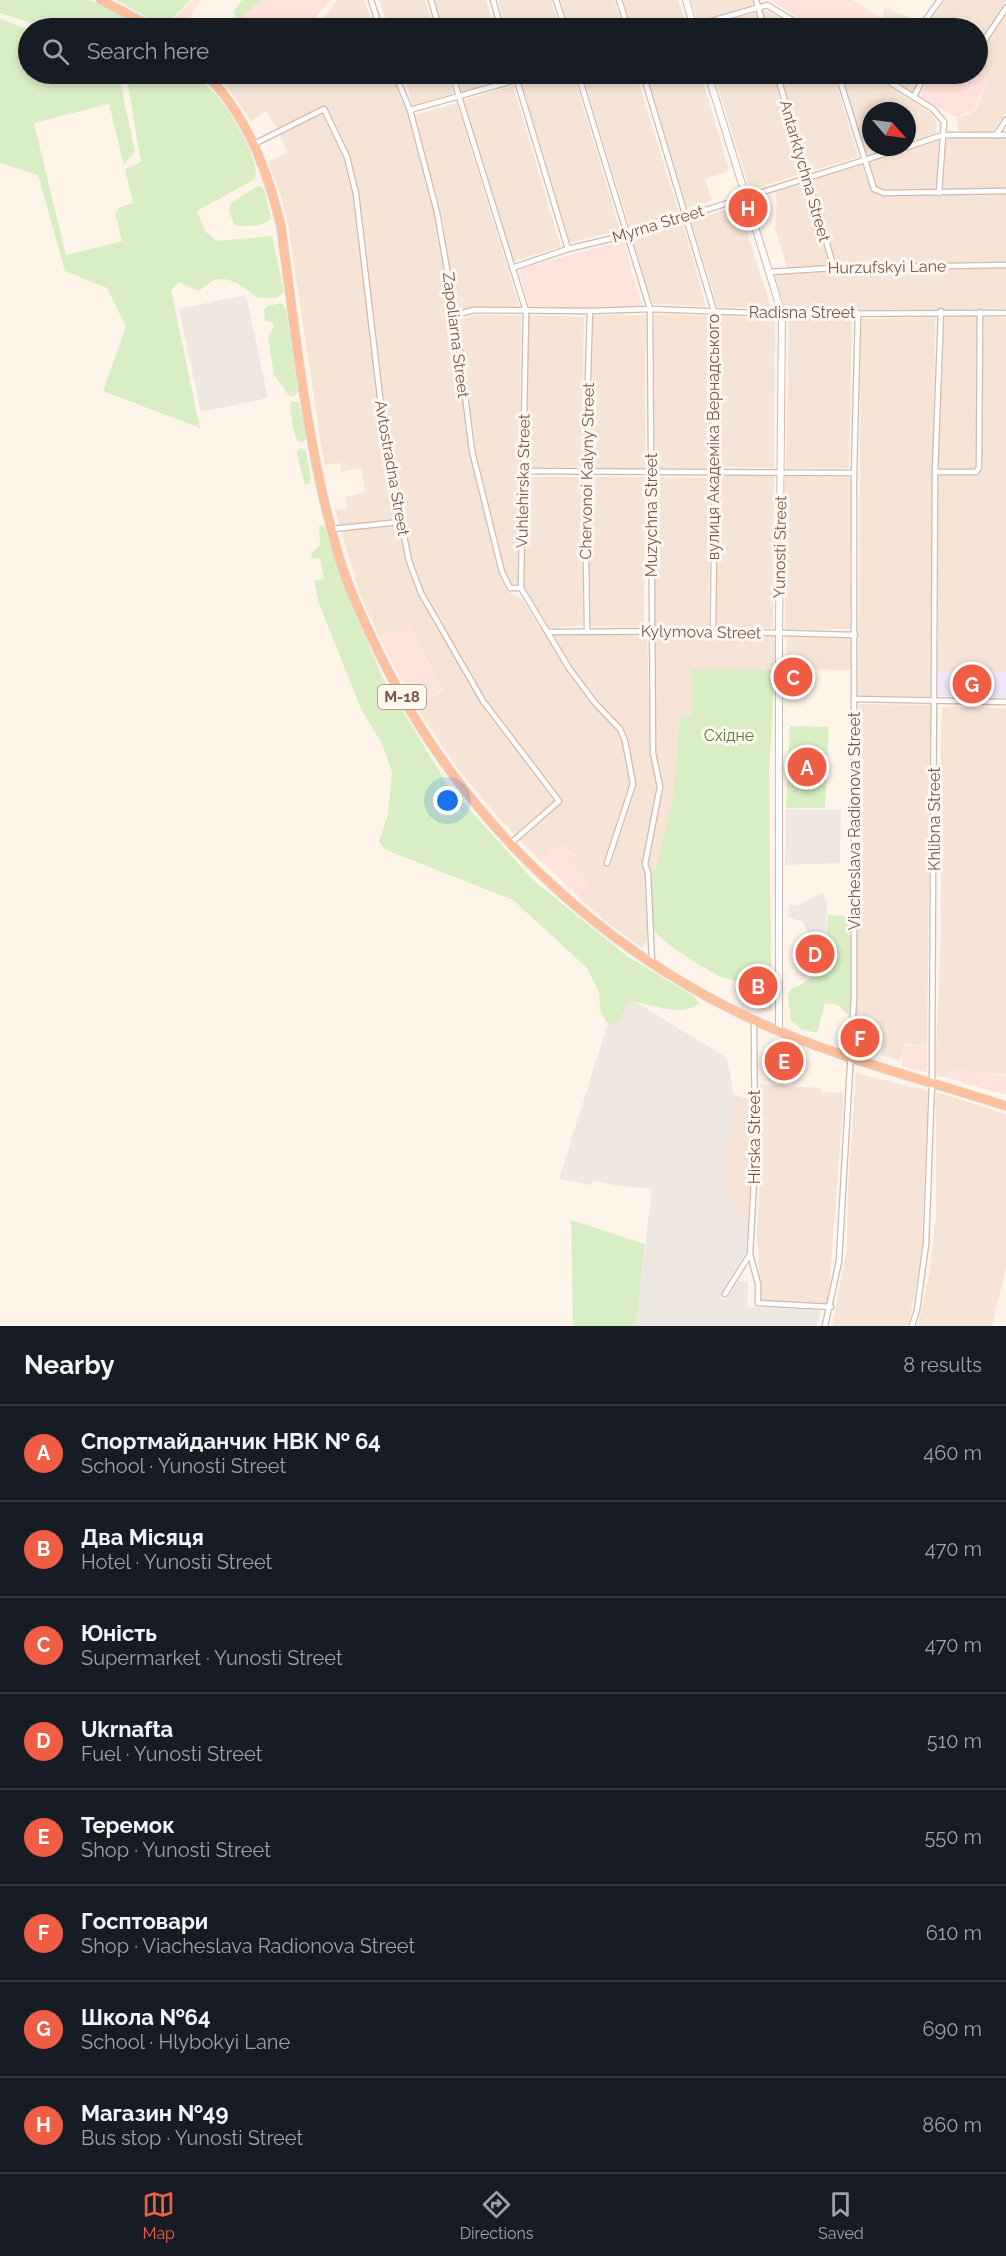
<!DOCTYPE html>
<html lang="en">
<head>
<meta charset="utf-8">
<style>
	:root { --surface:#171b24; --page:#242831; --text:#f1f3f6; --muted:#9ea1a6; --line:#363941; --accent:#f05d45 }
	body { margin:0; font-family:Raleway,sans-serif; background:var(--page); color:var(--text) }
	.compass { position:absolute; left:862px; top:102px; width:54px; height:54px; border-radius:50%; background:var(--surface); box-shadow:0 3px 9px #0003; rotate:118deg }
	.you { position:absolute; left:448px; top:801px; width:21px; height:21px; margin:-15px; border:4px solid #fff; border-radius:50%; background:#1a73e8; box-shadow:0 0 0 9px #1a73e833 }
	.badge { display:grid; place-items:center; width:39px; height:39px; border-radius:50%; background:var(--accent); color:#fff; font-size:20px; font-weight:700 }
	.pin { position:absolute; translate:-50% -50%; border:3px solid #fff; box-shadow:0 2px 6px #0006 }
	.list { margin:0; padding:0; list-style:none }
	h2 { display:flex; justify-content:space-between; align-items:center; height:78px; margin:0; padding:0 24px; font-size:26px }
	h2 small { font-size:20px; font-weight:400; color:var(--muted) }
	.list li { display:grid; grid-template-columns:39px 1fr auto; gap:18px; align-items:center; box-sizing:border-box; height:96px; padding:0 24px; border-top:2px solid var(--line) }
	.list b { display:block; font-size:22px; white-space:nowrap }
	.list p { margin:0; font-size:20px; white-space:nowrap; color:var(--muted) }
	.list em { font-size:20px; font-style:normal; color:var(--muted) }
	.icon { flex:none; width:33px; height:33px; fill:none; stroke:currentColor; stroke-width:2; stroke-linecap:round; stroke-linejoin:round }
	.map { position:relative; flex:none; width:1006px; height:1326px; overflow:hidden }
	.search { position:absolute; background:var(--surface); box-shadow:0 3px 9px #0003; left:18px; right:18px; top:18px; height:66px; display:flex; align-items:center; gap:15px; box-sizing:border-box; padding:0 21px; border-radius:33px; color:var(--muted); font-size:22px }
	.sheet { height:846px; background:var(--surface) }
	nav { display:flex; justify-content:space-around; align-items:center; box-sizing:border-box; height:84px; border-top:2px solid var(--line); background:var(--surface); font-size:16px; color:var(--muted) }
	nav a { display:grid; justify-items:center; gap:3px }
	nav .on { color:var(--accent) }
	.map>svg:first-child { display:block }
	.residential { fill:#f6e5d6 }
	.commercial { fill:#ffe3dc }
	.industrial { fill:#efe7e2 }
	.education { fill:#f1e5fb }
	.green { fill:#d9eec5 }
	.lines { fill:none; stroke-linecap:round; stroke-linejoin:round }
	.minor-casing { stroke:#d2baac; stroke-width:7 }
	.tertiary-casing { stroke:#d2baac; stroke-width:8 }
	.trunk-casing { stroke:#ddd3d0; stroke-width:10 }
	.minor { stroke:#fff; stroke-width:4.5 }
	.tertiary { stroke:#fff; stroke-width:6 }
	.trunk { stroke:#fec09d; stroke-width:8 }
	.labels { text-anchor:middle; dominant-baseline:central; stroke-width:6; stroke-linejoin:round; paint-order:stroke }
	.shield { fill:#fff8f1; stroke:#a3877b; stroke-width:1.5 }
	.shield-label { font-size:15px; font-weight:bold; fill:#7b5749 }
	.street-label { font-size:16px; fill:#7b5749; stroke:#fff8f1 }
	.park-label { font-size:16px; fill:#557b3d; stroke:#fff8f1 }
</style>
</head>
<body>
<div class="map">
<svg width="1006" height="1326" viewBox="0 0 1006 1326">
	<rect width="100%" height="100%" fill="#fef4e9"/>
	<!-- residential -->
	<g class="residential">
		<path d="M337,0H364L375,28H316Z"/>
		<path d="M379,0H425L434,28H389Z"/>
		<path d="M434,0H486L495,28H442Z"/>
		<path d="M498,0H551L559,28H506Z"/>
		<path d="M560,0H614L623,28H569Z"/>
		<path d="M623,0H678L686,26L678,28H632Z"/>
		<path d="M691,0H753L754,6L698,22Z"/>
		<path d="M945,0H1006V3L978,45V28H925Z"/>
		<path d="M885,8L909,17L915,28H902L882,16Z"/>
		<path d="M767,10L795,28H765L760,12Z"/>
		<path d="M757,12L761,28H699Z"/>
		<path d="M1006,13V113L993,132L958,131L957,118L976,111L988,77L978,70V55Z"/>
		<path d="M220,74H392L407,113L434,213L452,319L470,453L499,574L503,585L507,591L521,598L545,635L647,634L651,754L658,787L643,865L647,875V941L642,948L606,922L577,896L590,879L571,863L576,856L559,843L541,862L498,817L457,768L416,707L443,690L409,625L380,638L360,595L335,510L347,508L345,497L365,492L361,468L341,472L340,463L325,465L321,444L288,225L281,197L268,161L287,153L278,130L266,111L251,121L228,88L217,76Z"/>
		<path d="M403,74H447L453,94L413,106Z"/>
		<path d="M456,74H509L510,79L462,93Z"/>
		<path d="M550,74H573L620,230L570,243L521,82Z"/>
		<path d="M582,74H636L679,213L630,228Z"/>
		<path d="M645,74H701L729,171L705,179L712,201L687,208Z"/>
		<path d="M714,74H773L801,174L750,190Z"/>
		<path d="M778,74H834L858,157L807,172Z"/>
		<path d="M841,74H867L887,85L931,113L937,123L936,134L907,144V111H871V147H897L866,157Z"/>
		<path d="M891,74H923L914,91L912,92L888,79Z"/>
		<path d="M513,86L561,247L513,261L463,100Z"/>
		<path d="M457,103L520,309L473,307L456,310L441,211L414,115Z"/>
		<path d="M946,138H1006V188L942,190Z"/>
		<path d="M939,140L937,190L876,189L869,162Z"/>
		<path d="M862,165L871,191L885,195L1006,194V309L786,312L774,275L835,270V265L809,180Z"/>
		<path d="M803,184L830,265L787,268L775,228L777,202L775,191Z"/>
		<path d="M739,206L771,308L718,307L691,221Z"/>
		<path d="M683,224L706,306L653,304L631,240Z"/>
		<path d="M654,314L712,316L710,468H654Z"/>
		<path d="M475,315L521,316L518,583L511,584L505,574L476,452L459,320Z"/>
		<path d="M528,315L584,317L581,467L526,468Z"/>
		<path d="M592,315H646L645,468H588Z"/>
		<path d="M943,315L977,316L978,467L975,471H938Z"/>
		<path d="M719,316L775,318L774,468L718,467Z"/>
		<path d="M935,317L931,697L858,696L861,319Z"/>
		<path d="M982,317L1006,318V672L938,671V474H976L980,469Z"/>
		<path d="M789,318H852L849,468H786Z"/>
		<path d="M717,475L774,476L773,628L717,626Z"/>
		<path d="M785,475L851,478L850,629L785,630Z"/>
		<path d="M526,477H581L583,626L549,628L524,588Z"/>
		<path d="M589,477H645L644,627L589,626Z"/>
		<path d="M655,477L710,478L709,627H655Z"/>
		<path d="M654,634L775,636V670L692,669V716L680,717L672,805H670L656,869H651L646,864L662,786L655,753Z"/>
		<path d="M787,637L851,638L850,670L786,669Z"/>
		<path d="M859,704L931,705L927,1046L905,1044L900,1061L882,1055L883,1032L856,1030Z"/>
		<path d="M942,707L1006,708V1075L952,1070L950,1078L935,1076L941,929L940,781Z"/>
		<path d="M771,979L772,1010L765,1011L746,1003L745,980Z"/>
		<path d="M856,1073L928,1091L921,1262L908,1326H832L847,1249L848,1190Z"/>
		<path d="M760,1084L821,1088V1092L844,1093L828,1304L761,1303L757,1228L761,1165Z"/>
		<path d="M937,1092L1006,1114V1268L992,1326H918L930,1271L936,1216V1107L934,1106Z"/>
		<path d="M734,1095L749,1099L751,1154L749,1219L735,1218L722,1196Z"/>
	</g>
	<!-- commercial -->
	<g class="commercial">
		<path d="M193,0H201L187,22L192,28H176L173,20Z"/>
		<path d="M261,0H331L306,28H228Z"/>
		<path d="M772,0H852L900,28H814L772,1Z"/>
		<path d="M978,72L988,77L974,110L957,117L919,98L931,74H978Z"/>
		<path d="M623,241L642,306L530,309L518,269Z"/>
		<path d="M409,625L442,690L415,707L380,639Z"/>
		<path d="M559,843L575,857L571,863L590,879L577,895L542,862Z"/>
		<path d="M905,1045L927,1047V1072L901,1066Z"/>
		<path d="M952,1070L1006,1076V1095L951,1079Z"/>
	</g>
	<!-- industrial -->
	<g class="industrial">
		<path d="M246,295L268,398L201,412L179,309Z"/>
		<path d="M786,809L841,810L840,863L785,865Z"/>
		<path d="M822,893L826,899L827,908L825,939L810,938L803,922L788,917L789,905H798Z"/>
		<path d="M618,991L727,1058L734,1095L722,1196L736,1198L735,1218L749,1219L746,1251L723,1291L722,1299H727L738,1281H748L747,1307L821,1310L817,1326H636L652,1189L613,1185L593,1180L591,1185L559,1179Z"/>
	</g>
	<!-- education -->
	<path class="education" d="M938,671L1006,672V698L939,696Z"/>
	<!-- green -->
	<g class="green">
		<path d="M0,0H87L104,5L142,28H47L0,13Z"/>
		<path d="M116,0H191L164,27Z"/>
		<path d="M242,0H261L238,21L233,12Z"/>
		<path d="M0,18L28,30V74H115L120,82L135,151L124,165L109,104L34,123L66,255L122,241L115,213L120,207L133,203L125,169L141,162L126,74H195C203,83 214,91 221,101C232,115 261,162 255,179L197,211L205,231L216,241L272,236L284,292L277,298H258C247,290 231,275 215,280C210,281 203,288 198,291L179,282L171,290L200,428L103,391L126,327L107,288L65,271L38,175L0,163Z"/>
		<path d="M260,186L265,190L271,219C264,226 244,228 234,225L229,211L231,203L256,187Z"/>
		<path d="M282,303L286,309L298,392L294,396H289L274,375L268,337L274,326L272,322L265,321L264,310L268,306Z"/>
		<path d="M292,401L299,402L306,437L304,442H298L293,429L290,404Z"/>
		<path d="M300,448L306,451L311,479L310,483L306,485L304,483L297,452Z"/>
		<path d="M324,525L353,609L384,680L447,784L533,880L627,956L693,996L700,1003C680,1019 652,1003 630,1001L616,1025L606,1022L600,1009L599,992L587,968L513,900L386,850L379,842L388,814L392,772L382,744L361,709L318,601L314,581L324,579L320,558H312L311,554L320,545L319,526Z"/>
		<path d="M692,669L775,670L769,772L771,979C757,980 739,983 725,978C712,974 658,941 654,929C648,915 651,886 651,869H656L670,805H672L680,716H692Z"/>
		<path d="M790,726L829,727L825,808H786Z"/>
		<path d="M828,915L851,916V996L849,1015L838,1005L825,1003L817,1033L801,1029L791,1021L788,995L792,988L799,986L817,973L819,939H826Z"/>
		<path d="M571,1220L645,1244L636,1326H573Z"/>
	</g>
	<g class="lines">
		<defs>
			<g id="minor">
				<path d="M371,0L380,28"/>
				<path d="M431,0L439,28"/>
				<path d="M493,0L501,28"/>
				<path d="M556,0L565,28"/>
				<path d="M619,0L628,28"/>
				<path d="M756,0L764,28"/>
				<path d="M687,28L767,5L805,28"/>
				<path d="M922,28V25L940,0"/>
				<path d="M978,50L1006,8"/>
				<path d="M395,74L410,110L437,212L455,315L472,451L502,572L510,588H521"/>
				<path d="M452,74L526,311L521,588L569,668L595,703L620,729L625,741L633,784L607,863"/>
				<path d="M515,74L568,249"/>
				<path d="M578,74L650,309L653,753L660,787L645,864L648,873L652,963"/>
				<path d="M643,74L714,311L715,471L713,631"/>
				<path d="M777,74L834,268"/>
				<path d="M838,74L874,189L884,193L1006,191"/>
				<path d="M877,74L933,109L944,122L939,193"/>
				<path d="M914,97L925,74"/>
				<path d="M410,110L537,74"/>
				<path d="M996,135L1006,120"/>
				<path d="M254,144L324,109L347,157L356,194L385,439L409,561L421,593L483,701L559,801L511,843"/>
				<path d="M907,147L943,135H1006"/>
				<path d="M512,268L568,249L626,235L906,147"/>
				<path d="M769,272L834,268L1006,265"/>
				<path d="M455,315L474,310L590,311L650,309L782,314L1006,313"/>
				<path d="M522,471L854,473"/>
				<path d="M935,472H976L979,468L980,312"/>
				<path d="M332,529L400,522"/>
				<path d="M587,631L585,471L590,311"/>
				<path d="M548,632L713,631L855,635"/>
				<path d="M855,699L1006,702"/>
				<path d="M750,1254L758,1284V1303L831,1307"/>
				<path d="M725,1294L750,1254L755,1162L754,1021"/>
				<path d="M825,1326L839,1261L854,997V473L858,313"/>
				<path d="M912,1326L917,1310L926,1244L932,1082L935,472L941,311"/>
			</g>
			<g id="tertiary">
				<path d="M686,0L694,28"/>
				<path d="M708,74L782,314L779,633V1032"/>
			</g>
			<g id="trunk">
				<path d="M101,0L154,28"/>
				<path d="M206,74C247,116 267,169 281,226C296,337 307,450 339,557C350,593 367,628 383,661C463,820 596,948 758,1022C837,1058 923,1079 1006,1106"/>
			</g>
		</defs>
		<!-- minor casing -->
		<use href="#minor" class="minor-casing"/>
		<!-- tertiary casing -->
		<use href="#tertiary" class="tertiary-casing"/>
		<!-- trunk casing -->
		<use href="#trunk" class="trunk-casing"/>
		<!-- minor -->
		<use href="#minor" class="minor"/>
		<!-- tertiary -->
		<use href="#tertiary" class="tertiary"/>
		<!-- trunk -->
		<use href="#trunk" class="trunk"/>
	</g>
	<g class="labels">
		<!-- shield labels -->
		<rect class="shield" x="378" y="685" width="48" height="24" rx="4.5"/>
		<g class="shield-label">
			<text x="402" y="697">М-18</text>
		</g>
		<!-- street labels -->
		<g class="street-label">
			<text transform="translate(805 171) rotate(74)">Antarktychna Street</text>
			<text transform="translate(658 224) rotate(-17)">Myrna Street</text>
			<text transform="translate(887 267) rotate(-1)">Hurzufskyi Lane</text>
			<text x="802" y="312">Radisna Street</text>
			<text transform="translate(456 335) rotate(83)">Zapoliarna Street</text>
			<text transform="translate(713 437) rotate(-90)">вулиця Академіка Вернадського</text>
			<text transform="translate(392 468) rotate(80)">Avtostradna Street</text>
			<text transform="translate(587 471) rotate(-89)">Chervonoi Kalyny Street</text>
			<text transform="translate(523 481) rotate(-89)">Vuhlehirska Street</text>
			<text transform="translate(651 515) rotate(-90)">Muzychna Street</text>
			<text transform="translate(780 547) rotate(-89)">Yunosti Street</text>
			<text transform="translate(701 632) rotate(1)">Kylymova Street</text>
			<text transform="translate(934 819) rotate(-90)">Khlibna Street</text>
			<text transform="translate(854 821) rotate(-90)">Viacheslava Radionova Street</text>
			<text transform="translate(754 1137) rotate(-90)">Hirska Street</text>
		</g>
		<!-- park labels -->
		<g class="park-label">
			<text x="729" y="735">Східне</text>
		</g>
	</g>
</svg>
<svg class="compass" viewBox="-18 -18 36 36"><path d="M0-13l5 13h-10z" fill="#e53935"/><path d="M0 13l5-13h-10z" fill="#9ea1a6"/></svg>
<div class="you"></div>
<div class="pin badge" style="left:807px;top:767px">A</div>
<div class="pin badge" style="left:758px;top:986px">B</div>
<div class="pin badge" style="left:793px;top:677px">C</div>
<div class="pin badge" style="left:815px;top:954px">D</div>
<div class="pin badge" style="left:784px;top:1061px">E</div>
<div class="pin badge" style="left:860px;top:1038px">F</div>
<div class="pin badge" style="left:972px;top:684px">G</div>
<div class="pin badge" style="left:748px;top:208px">H</div>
<div class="search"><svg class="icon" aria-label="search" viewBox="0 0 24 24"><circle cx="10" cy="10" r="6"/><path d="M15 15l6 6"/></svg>Search here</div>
</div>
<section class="sheet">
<h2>Nearby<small>8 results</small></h2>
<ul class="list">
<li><span class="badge">A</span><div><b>Спортмайданчик НВК № 64</b><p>School · Yunosti Street</p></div><em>460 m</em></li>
<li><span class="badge">B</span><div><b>Два Місяця</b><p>Hotel · Yunosti Street</p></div><em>470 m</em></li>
<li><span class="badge">C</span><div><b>Юність</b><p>Supermarket · Yunosti Street</p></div><em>470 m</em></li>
<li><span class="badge">D</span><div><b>Ukrnafta</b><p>Fuel · Yunosti Street</p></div><em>510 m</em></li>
<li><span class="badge">E</span><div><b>Теремок</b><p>Shop · Yunosti Street</p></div><em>550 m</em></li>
<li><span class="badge">F</span><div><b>Госптовари</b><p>Shop · Viacheslava Radionova Street</p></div><em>610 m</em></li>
<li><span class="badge">G</span><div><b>Школа №64</b><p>School · Hlybokyi Lane</p></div><em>690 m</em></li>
<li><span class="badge">H</span><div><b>Магазин №49</b><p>Bus stop · Yunosti Street</p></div><em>860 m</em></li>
</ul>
</section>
<nav>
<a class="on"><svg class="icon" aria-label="map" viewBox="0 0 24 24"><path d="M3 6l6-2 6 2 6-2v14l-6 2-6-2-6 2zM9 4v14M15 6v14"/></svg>Map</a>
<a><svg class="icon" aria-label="directions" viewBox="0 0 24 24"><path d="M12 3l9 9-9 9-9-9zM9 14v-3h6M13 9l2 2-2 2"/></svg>Directions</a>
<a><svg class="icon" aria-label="saved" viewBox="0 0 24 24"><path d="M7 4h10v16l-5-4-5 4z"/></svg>Saved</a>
</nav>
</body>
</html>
